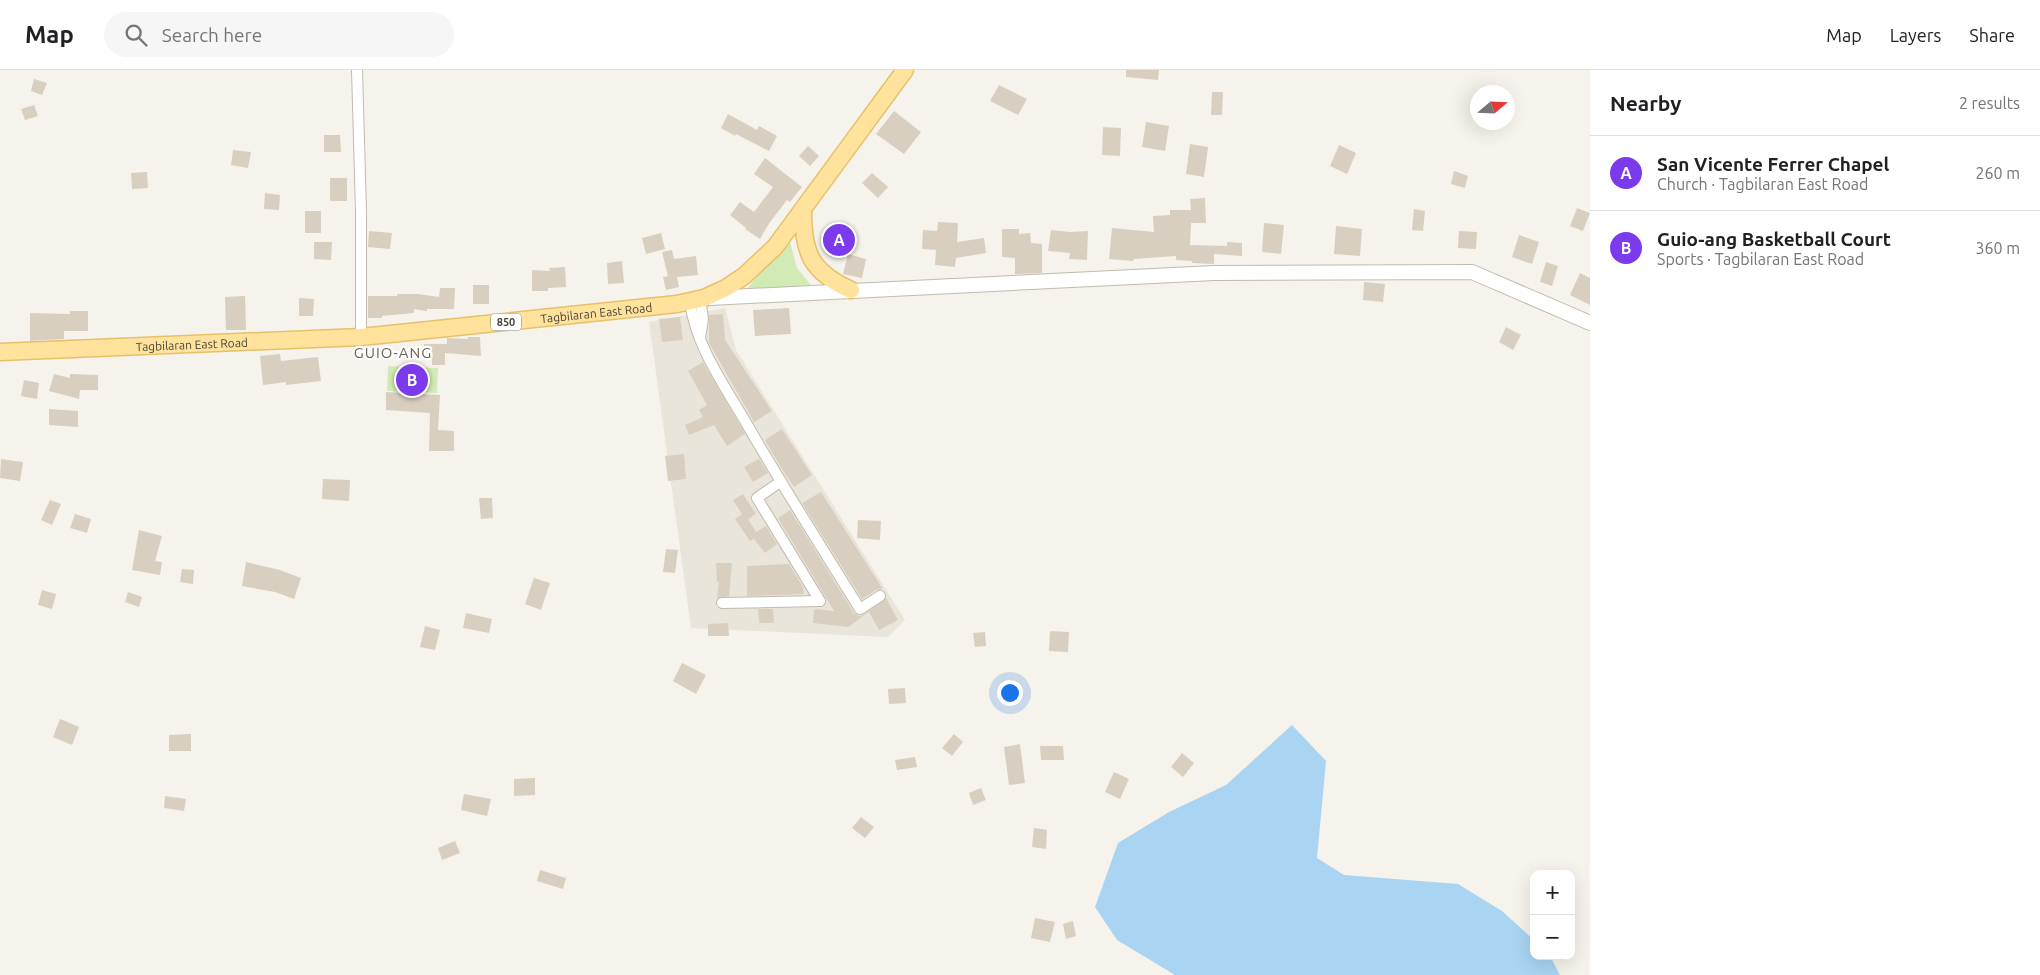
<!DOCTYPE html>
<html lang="en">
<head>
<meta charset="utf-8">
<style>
	:root { --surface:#fff; --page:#f6f6f6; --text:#202124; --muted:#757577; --line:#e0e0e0; --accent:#7c3aed }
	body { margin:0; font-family:Ubuntu,sans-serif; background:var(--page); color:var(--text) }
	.controls { position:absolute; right:15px; bottom:15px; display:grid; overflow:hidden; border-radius:10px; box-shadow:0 5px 20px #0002 }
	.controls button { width:45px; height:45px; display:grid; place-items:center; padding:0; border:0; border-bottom:1px solid var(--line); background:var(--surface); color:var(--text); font:25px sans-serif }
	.compass { position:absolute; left:1470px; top:15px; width:45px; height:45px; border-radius:50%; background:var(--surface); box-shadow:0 5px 20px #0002; rotate:71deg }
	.you { position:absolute; left:1009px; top:622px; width:18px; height:18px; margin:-12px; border:4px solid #fff; border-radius:50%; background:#1a73e8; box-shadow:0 0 0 8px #1a73e833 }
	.badge { display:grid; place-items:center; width:32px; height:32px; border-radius:50%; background:var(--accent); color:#fff; font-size:16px; font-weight:700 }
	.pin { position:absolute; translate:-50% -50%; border:2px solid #fff; box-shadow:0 1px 5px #0006 }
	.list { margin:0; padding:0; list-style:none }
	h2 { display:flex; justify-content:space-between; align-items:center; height:65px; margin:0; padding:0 20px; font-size:21px }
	h2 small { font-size:16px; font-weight:400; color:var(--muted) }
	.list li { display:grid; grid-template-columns:32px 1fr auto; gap:15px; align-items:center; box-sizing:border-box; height:75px; padding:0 20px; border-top:1px solid var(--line) }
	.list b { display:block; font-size:19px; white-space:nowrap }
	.list p { margin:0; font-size:16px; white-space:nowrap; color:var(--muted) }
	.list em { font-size:16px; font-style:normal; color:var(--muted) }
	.icon { flex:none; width:28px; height:28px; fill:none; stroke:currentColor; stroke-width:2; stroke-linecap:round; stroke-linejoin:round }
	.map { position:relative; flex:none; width:1590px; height:905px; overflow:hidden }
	header { display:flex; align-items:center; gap:30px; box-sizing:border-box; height:70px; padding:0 25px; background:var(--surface); border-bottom:1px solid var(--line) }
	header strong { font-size:24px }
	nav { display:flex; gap:28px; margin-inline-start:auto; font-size:18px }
	.search { width:350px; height:45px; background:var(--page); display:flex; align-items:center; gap:12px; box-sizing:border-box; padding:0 18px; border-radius:28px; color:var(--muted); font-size:19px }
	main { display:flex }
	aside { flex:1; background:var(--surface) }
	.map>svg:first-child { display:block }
	.residential { fill:#eae5da }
	.green { fill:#d2eab5 }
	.water { fill:#a9d4f2 }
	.building { fill:#d8cfc1 }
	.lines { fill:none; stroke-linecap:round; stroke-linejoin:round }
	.minor-casing { stroke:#c2bbae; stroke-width:12 }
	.tertiary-casing { stroke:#c2bbae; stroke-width:16 }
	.primary-casing { stroke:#e6c16a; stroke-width:19 }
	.minor { stroke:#fff; stroke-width:10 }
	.tertiary { stroke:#fff; stroke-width:14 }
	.primary { stroke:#ffe39c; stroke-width:16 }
	.labels { text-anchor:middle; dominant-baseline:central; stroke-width:4.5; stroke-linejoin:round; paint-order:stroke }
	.shield { fill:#fff; stroke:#817c74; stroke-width:1 }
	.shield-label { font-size:11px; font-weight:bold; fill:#4b4439 }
	.street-label { font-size:12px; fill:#4b4439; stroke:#fff }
	.quarter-label { font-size:15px; letter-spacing:1px; fill:#6e6250; stroke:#fff }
</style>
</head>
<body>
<header>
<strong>Map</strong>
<div class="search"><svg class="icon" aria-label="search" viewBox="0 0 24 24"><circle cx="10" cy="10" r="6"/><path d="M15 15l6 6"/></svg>Search here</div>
<nav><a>Map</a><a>Layers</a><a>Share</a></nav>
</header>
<main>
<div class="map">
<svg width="1590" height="905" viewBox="0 0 1590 905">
	<rect width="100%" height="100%" fill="#f6f3ec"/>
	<!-- residential -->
	<path class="residential" d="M725,238L736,280L905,550L888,567L691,558L649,252Z"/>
	<!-- green -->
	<g class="green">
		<path d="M789,168L797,198L814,219L746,220Z"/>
		<path d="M388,296L438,298L437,323L387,321Z"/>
	</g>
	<!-- water -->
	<path class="water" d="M1292,655L1326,691L1317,788L1344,805L1458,814L1502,841L1534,870V886H1550L1560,905H1175L1117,870L1095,837L1118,773L1169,742L1226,715Z"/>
	<!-- building -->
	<g class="building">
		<path d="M1126,0H1159L1158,10L1126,7Z"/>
		<path d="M34,9L47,13L42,25L31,21Z"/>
		<path d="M999,15L1027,29L1018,45L990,31Z"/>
		<path d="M1212,22H1223L1222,45H1211Z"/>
		<path d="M34,35L38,46L25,50L21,39Z"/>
		<path d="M894,41L921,62L904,84L876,64Z"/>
		<path d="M728,44L757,60L759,56L777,66L769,81L736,64L735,66L721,58Z"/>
		<path d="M1146,52L1169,56L1165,81L1142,77Z"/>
		<path d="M1103,57L1121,58L1120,86L1102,85Z"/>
		<path d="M324,65H340L341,82H324Z"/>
		<path d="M1190,74L1208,77L1204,107L1186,104Z"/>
		<path d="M1339,75L1356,83L1347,104L1330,96Z"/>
		<path d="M808,76L819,86L810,96L799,86Z"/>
		<path d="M233,80L251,82L248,98L231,95Z"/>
		<path d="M765,88L802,117L790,132L787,130L770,152L760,169L745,159L746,158L730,145L740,132L754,142L773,117L754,104Z"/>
		<path d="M1454,101L1468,106L1465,118L1451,114Z"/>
		<path d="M147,102L148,118L132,119L131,103Z"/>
		<path d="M872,103L888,117L878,128L862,113Z"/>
		<rect x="330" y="108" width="17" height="23"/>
		<path d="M265,123L280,125L279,140L264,139Z"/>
		<path d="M1205,128L1206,153H1191L1190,175L1227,176V172L1242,173V186L1214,184V194L1192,193V191L1176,190V186L1134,189L1133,191L1109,189L1112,158L1154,162L1153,146L1170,145V140H1191L1190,129Z"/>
		<path d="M1577,138L1590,143L1583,161L1570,156Z"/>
		<path d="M1414,139L1425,141L1423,161L1412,160Z"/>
		<rect x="305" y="141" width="16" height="22"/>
		<path d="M938,152L958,153L957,172L984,168L986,183L956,188L955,197L935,195L936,180L922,179L923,160L937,161Z"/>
		<path d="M846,153L857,173L831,187L820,167Z"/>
		<path d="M1264,153L1284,155L1281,184L1262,182Z"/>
		<path d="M1336,156L1362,159L1360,186L1334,184Z"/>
		<path d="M1002,159H1019V164L1030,163L1031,173L1042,174V203L1015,204V188L1002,187Z"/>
		<path d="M1051,160L1070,162L1088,161L1087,190L1069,189L1070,183L1048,181Z"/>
		<path d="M369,161L392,163L390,179L368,177Z"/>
		<path d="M1459,161L1477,162L1476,179L1458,178Z"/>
		<path d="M661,163L665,179L646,184L642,168Z"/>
		<path d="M1519,165L1539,172L1532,194L1512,187Z"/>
		<path d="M314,172H332L331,190L314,189Z"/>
		<path d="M672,180L674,189L696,186L698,205L677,207L679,217L666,220L663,207L668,206L662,182Z"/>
		<path d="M848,184L866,189L862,208L843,204Z"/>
		<path d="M622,191L624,213L608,214L607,193Z"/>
		<path d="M1546,192L1558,196L1552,216L1540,212Z"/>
		<path d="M565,197L566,217L548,218V221H532V200L550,201L549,198Z"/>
		<path d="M1580,203L1590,208V235L1570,225Z"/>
		<path d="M1364,212L1385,214L1383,232L1363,230Z"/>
		<rect x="473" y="215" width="16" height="19"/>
		<path d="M440,218H455L454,239H427V241L414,239V243L382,246V248H368V226H397V224H418L439,227Z"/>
		<path d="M245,226L246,260H226L225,227Z"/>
		<path d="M299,228L314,229L313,246H299Z"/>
		<path d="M789,238L791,264L755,266L753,240Z"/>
		<path d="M70,241H88V261H64V269L30,271V243L70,244Z"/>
		<path d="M723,244L725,270L772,341L754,352L709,273V245Z"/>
		<path d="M680,247L683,270L662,272L659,249Z"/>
		<path d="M1506,257L1521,265L1513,280L1499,272Z"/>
		<path d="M468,267H480L481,286L445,283V295H432V283L424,282V274H447V268L468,269Z"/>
		<path d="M280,284L281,291L318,287L321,311L286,315V312L263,315L260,286Z"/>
		<path d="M703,292L745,364L727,376L714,355L689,365L685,355L703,347L699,340L707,335L688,301Z"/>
		<path d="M54,304L70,308V304L98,305V320H80L79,329L49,321Z"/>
		<path d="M24,310L39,313L37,329L21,326Z"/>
		<path d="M386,322L440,325L438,360L454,361V381H429L430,343L386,340Z"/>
		<path d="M49,339L78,341V357L49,355Z"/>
		<path d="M782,359L812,405L794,417L780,396L765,370Z"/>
		<path d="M684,384L686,409L668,411L665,386Z"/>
		<path d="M1,389L23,392L20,411L0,408Z"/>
		<path d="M759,389L768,403L753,412L744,397Z"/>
		<path d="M323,409L350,410L349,431L322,429Z"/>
		<path d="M821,422L882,518V519L876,520L862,529L802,433Z"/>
		<path d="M743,424L756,444L748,449L756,462L766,456L777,474L765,483L754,469L750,471L735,449L742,444L733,430Z"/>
		<path d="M479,428H492L493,448L481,449Z"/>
		<path d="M50,430L61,434L52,455L41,450Z"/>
		<path d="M790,440L854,543L860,546L863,545L886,528L898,550L879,560L869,542L848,557L813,553L814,539L834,541L778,448Z"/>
		<path d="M75,444L91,449L87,463L70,458Z"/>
		<path d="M858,450L881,451L880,470L857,468Z"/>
		<path d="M139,460L162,466L155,491L162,492L160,505L132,500Z"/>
		<path d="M666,479L678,480L675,503L663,502Z"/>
		<path d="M246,492L280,500L301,508L294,529L275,522L242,516Z"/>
		<path d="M716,493H732L729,526L717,528L719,512H717Z"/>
		<path d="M789,494L803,517L804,524L747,526V496Z"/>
		<path d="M182,499L194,500L193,514L180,512Z"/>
		<path d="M534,508L550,513L541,540L525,534Z"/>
		<path d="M42,520L56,524L52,539L38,535Z"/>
		<path d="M128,522L142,527L139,537L125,532Z"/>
		<path d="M758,539H773L774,553H759Z"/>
		<path d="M466,543L492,549L489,563L463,558Z"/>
		<path d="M728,553L729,566H708V554Z"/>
		<path d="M425,556L440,560L435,580L420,577Z"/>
		<path d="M1050,561L1069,562L1068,582L1049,581Z"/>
		<path d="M985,562L986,576L975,577L973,563Z"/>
		<path d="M682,593L706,605L696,624L673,611Z"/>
		<path d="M905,618L906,633L889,634L888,619Z"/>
		<path d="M60,649L79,657L72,675L53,667Z"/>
		<path d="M191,664V681H169V665Z"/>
		<path d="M954,664L963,672L952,686L942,678Z"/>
		<path d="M1020,674L1025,713L1009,715L1004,677Z"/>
		<path d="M1040,676H1063L1064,690H1041Z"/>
		<path d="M1182,683L1194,693L1183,707L1171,697Z"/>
		<path d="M915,687L917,697L897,700L895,690Z"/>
		<path d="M1114,702L1129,709L1120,729L1105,722Z"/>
		<path d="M535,708V725L514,726V709Z"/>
		<path d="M981,718L986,730L973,735L969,723Z"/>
		<path d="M464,724L491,729L487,746L461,740Z"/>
		<path d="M165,726L186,729L184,741L164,738Z"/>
		<path d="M861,747L874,757L865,768L852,758Z"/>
		<path d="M1034,758L1047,760L1046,779L1032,777Z"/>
		<path d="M455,771L460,783L442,790L438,778Z"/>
		<path d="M540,800L566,808L563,819L537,811Z"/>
		<path d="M1035,848L1055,852L1050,872L1031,868Z"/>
		<path d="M1073,851L1076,866L1066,869L1063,854Z"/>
	</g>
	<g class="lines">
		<defs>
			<g id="minor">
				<path d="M357,0L361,141V267"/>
				<path d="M700,229L703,249L700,268"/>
				<path d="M690,232C696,276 723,313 745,351C782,415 821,477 860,539L880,526"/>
				<path d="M780,412L757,428L820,531"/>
				<path d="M722,533L820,531"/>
			</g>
			<path id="tertiary" d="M710,228L1214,203L1472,202L1590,253"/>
			<g id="primary">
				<path d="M803,141C803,183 811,202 851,220"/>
				<path id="s1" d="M0,282L361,267L677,234L704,228L726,218L744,206L775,177L905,0"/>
			</g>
		</defs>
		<!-- minor casing -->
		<use href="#minor" class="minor-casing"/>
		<!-- tertiary casing -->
		<use href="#tertiary" class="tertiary-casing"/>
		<!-- primary casing -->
		<use href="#primary" class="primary-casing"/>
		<!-- minor -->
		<use href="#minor" class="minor"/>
		<!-- tertiary -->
		<use href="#tertiary" class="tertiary"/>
		<!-- primary -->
		<use href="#primary" class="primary"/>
	</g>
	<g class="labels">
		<!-- shield labels -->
		<rect class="shield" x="491" y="243.5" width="30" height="17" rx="4"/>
		<g class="shield-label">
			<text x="506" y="252">850</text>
		</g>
		<!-- street labels -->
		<g class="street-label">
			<text stroke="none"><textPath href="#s1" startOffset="598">Tagbilaran East Road</textPath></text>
			<text stroke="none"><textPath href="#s1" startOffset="192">Tagbilaran East Road</textPath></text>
		</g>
		<!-- quarter labels -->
		<g class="quarter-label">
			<text x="393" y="282">GUIO-ANG</text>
		</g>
	</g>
</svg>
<div class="controls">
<button>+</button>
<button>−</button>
</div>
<svg class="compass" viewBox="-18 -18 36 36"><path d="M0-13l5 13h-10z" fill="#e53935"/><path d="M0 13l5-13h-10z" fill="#757577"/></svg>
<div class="you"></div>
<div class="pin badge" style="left:839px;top:170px">A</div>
<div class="pin badge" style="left:412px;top:310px">B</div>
</div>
<aside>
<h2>Nearby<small>2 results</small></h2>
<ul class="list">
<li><span class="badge">A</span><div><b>San Vicente Ferrer Chapel</b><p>Church · Tagbilaran East Road</p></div><em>260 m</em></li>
<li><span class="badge">B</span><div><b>Guio-ang Basketball Court</b><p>Sports · Tagbilaran East Road</p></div><em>360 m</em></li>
</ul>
</aside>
</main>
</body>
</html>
